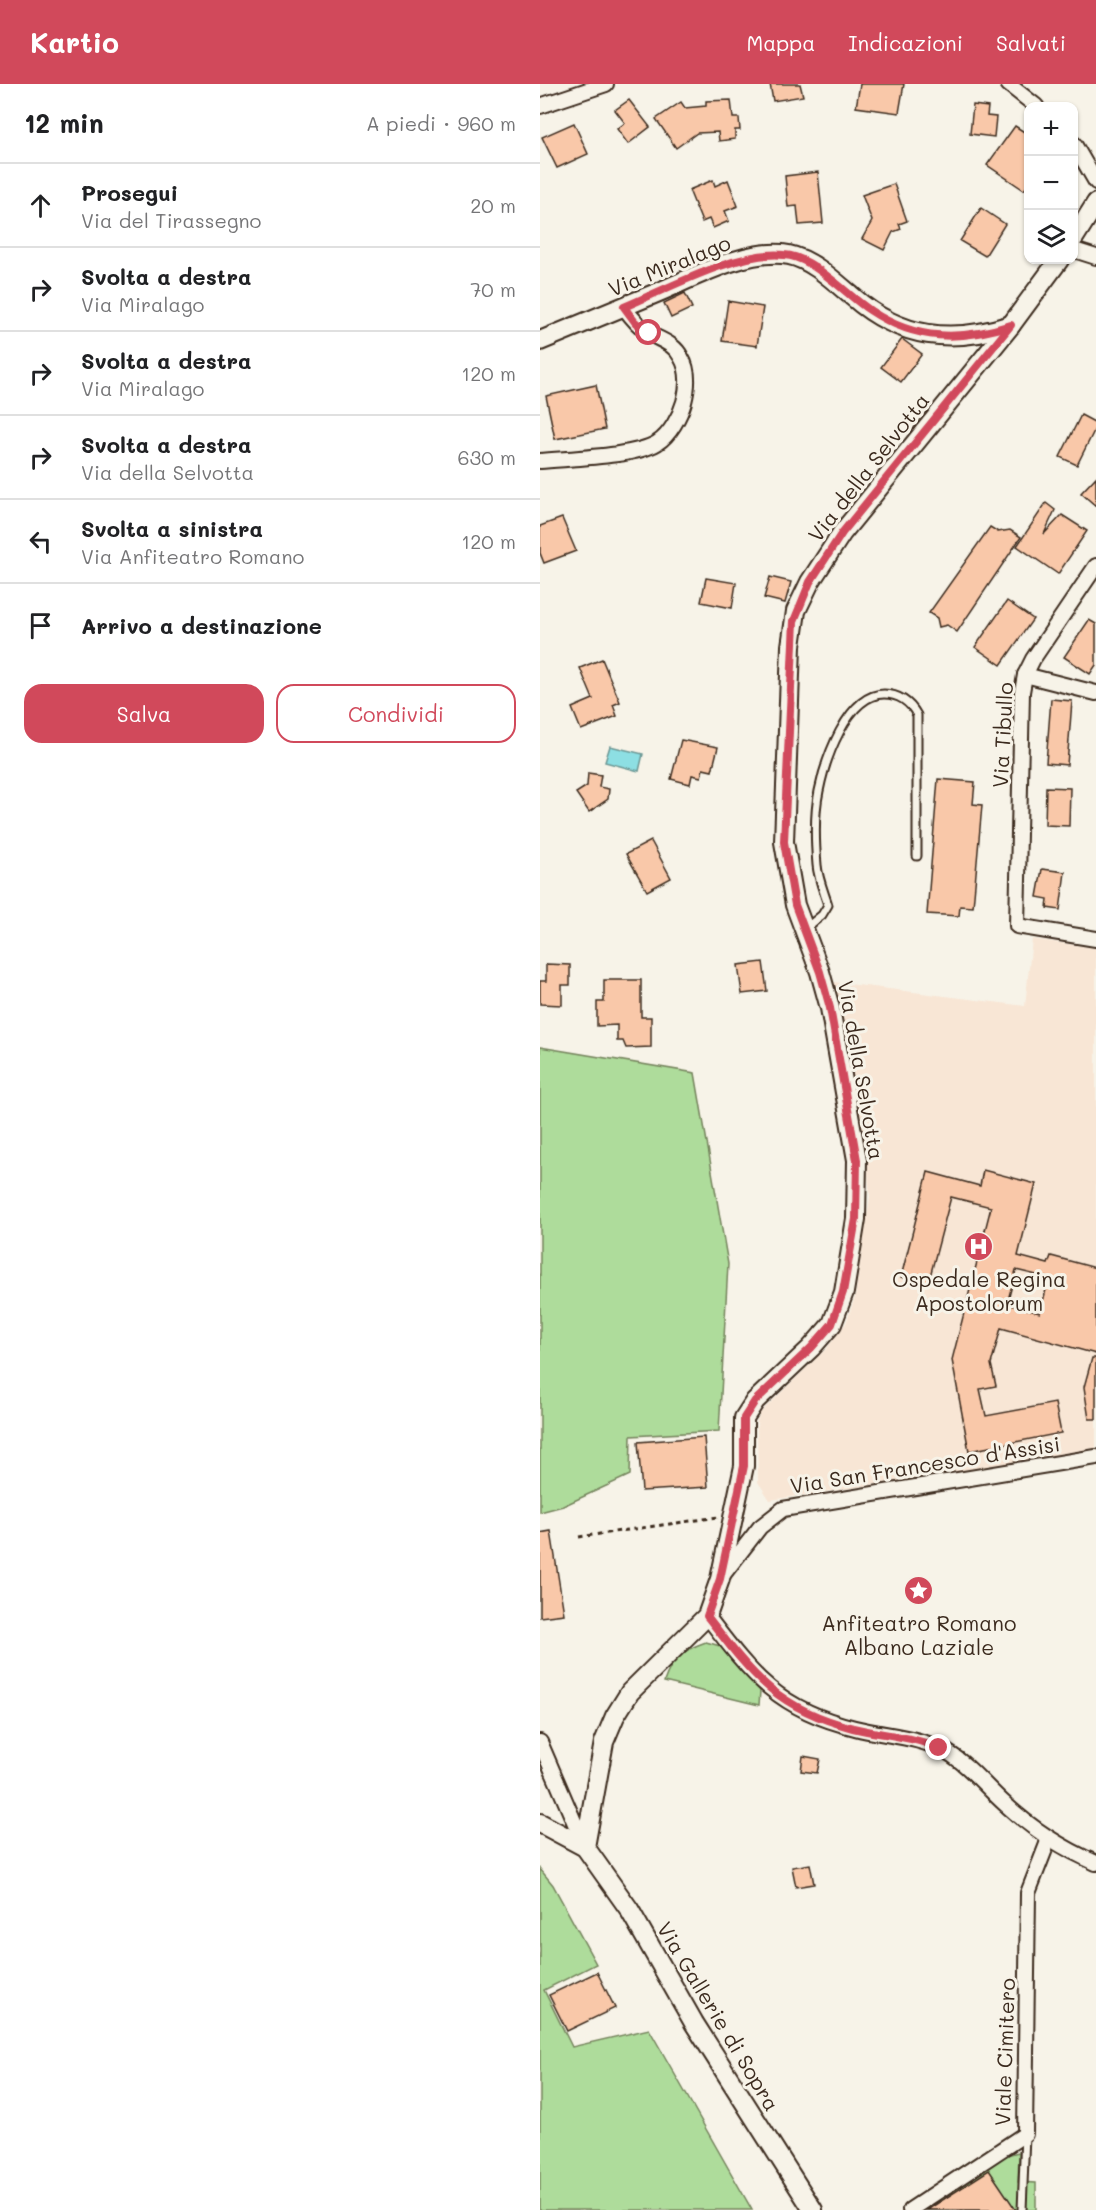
<!DOCTYPE html>
<html lang="it">
<head>
<meta charset="utf-8">
<style>
	:root { --surface:#fff; --page:#f6f6f6; --text:#202124; --muted:#757577; --line:#e0e0e0; --accent:#d1495b }
	body { margin:0; font-family:Mali,sans-serif; background:var(--page); color:var(--text) }
	.controls { position:absolute; right:18px; top:18px; display:grid; overflow:hidden; border-radius:12px; box-shadow:0 2px 4px #0004 }
	.controls button { width:54px; height:54px; display:grid; place-items:center; padding:0; border:0; border-bottom:2px solid var(--line); background:var(--surface); color:var(--text); font:30px sans-serif }
	.stop { position:absolute; width:18px; height:18px; margin:-14px; border:4px solid #d1495b; border-radius:50%; background:#fff }
	.stop.end { background:#d1495b; border-color:#fff; box-shadow:0 2px 6px #0008 }
	.list { margin:0; padding:0; list-style:none }
	h2 { display:flex; justify-content:space-between; align-items:center; height:78px; margin:0; padding:0 24px; font-size:26px }
	h2 small { font-size:20px; font-weight:400; color:var(--muted) }
	.list li { display:grid; grid-template-columns:39px 1fr auto; gap:18px; align-items:center; box-sizing:border-box; height:84px; padding:0 24px; border-top:2px solid var(--line) }
	.list b { display:block; font-size:22px; white-space:nowrap }
	.list p { margin:0; font-size:20px; white-space:nowrap; color:var(--muted) }
	.list em { font-size:20px; font-style:normal; color:var(--muted) }
	.actions { display:flex; gap:12px; padding:18px 24px }
	.actions a { flex:1; padding:14px 0; border:2px solid var(--accent); border-radius:18px; text-align:center; font-size:21px; color:var(--accent) }
	.actions .main { background:var(--accent); color:#fff }
	.icon { flex:none; width:33px; height:33px; fill:none; stroke:currentColor; stroke-width:2; stroke-linecap:round; stroke-linejoin:round }
	.map { position:relative; flex:none; width:556px; height:2126px; overflow:hidden }
	header { display:flex; align-items:center; gap:36px; box-sizing:border-box; height:84px; padding:0 30px; background:var(--accent); color:#fff }
	header strong { font-size:28px }
	nav { display:flex; gap:33px; margin-inline-start:auto; font-size:21px }
	main { display:flex }
	aside { flex:1; background:var(--surface) }
	.map>svg:first-child { display:block }
	.built { fill:#f8e6d5 }
	.green { fill:#aedc9b; stroke:#74835c; stroke-width:1.5 }
	.water { fill:#8ddfe3; stroke:#6c9794; stroke-width:1.5 }
	.building { fill:#f9c8a9; stroke:#3b2a1e; stroke-width:1.5; fill-rule:evenodd }
	.lines { fill:none; stroke-linecap:round; stroke-linejoin:round }
	.lane-casing { stroke:#3b2a1e; stroke-width:11 }
	.street-casing { stroke:#3b2a1e; stroke-width:18 }
	.secondary-casing { stroke:#3b2a1e; stroke-width:22 }
	.path { stroke:#3b2a1e; stroke-width:3; stroke-dasharray:4.5 4.5; stroke-linecap:butt }
	.lane { stroke:#f7f3e8; stroke-width:7 }
	.street { stroke:#f7f3e8; stroke-width:14 }
	.secondary { stroke:#f7f3e8; stroke-width:18 }
	.route { stroke:#d1495b; stroke-width:8 }
	.labels { text-anchor:middle; dominant-baseline:central; stroke-width:6; stroke-linejoin:round; paint-order:stroke }
	.street-label { font-size:21px; fill:#3b2a1e; stroke:#f7f3e8 }
	.poi-label { font-size:21px; fill:#3b2a1e; stroke:#f7f3e8 }
</style>
</head>
<body>
<header>
<strong>Kartio</strong>
<nav><a>Mappa</a><a>Indicazioni</a><a>Salvati</a></nav>
</header>
<main>
<aside>
<h2>12 min<small>A piedi · 960 m</small></h2>
<ul class="list">
<li><svg class="icon" aria-label="ahead" viewBox="0 0 24 24"><path d="M12 20V5M6 11l6-6 6 6"/></svg><div><b>Prosegui</b><p>Via del Tirassegno</p></div><em>20 m</em></li>
<li><svg class="icon" aria-label="right" viewBox="0 0 24 24"><path d="M7 20v-9h11M14 6l5 5-5 5"/></svg><div><b>Svolta a destra</b><p>Via Miralago</p></div><em>70 m</em></li>
<li><svg class="icon" aria-label="right" viewBox="0 0 24 24"><path d="M7 20v-9h11M14 6l5 5-5 5"/></svg><div><b>Svolta a destra</b><p>Via Miralago</p></div><em>120 m</em></li>
<li><svg class="icon" aria-label="right" viewBox="0 0 24 24"><path d="M7 20v-9h11M14 6l5 5-5 5"/></svg><div><b>Svolta a destra</b><p>Via della Selvotta</p></div><em>630 m</em></li>
<li><svg class="icon" aria-label="left" viewBox="0 0 24 24"><path d="M17 20v-9H6M10 6l-5 5 5 5"/></svg><div><b>Svolta a sinistra</b><p>Via Anfiteatro Romano</p></div><em>120 m</em></li>
<li><svg class="icon" aria-label="arrive" viewBox="0 0 24 24"><path d="M6 21V4h12l-3 4 3 4H6"/></svg><div><b>Arrivo a destinazione</b></div></li>
</ul>
<div class="actions"><a class="main">Salva</a><a>Condividi</a></div>
</aside>
<div class="map">
<svg width="556" height="2126" viewBox="0 0 556 2126">
	<rect width="100%" height="100%" fill="#f7f3e8"/>
	<filter id="ink" filterUnits="userSpaceOnUse"><feTurbulence type="fractalNoise" baseFrequency=".0167" numOctaves="2"/><feDisplacementMap in="SourceGraphic" scale="12" xChannelSelector="R" yChannelSelector="G"/><feConvolveMatrix kernelMatrix="1 2 1 2 8 2 1 2 1" color-interpolation-filters="sRGB"/></filter>
	<g filter="url(#ink)">
		<!-- built -->
		<path class="built" d="M492,855L556,864V1367L230,1416L218,1398L217,1337L220,1329L287,1264L306,1239L315,1213L330,1113L327,1078L293,898L485,922Z"/>
		<!-- green -->
		<g class="green">
			<path d="M0,963L155,989L188,1180L179,1347L91,1352L90,1391L23,1422L0,1428Z"/>
			<path d="M166,1558L180,1562L220,1607L219,1621L124,1598C132,1574 143,1566 166,1558Z"/>
			<path d="M0,1785L13,1801L56,1880L4,1906L32,1963L109,1945L212,2126H0Z"/>
			<path d="M479,2068L478,2098L496,2099V2126H380L462,2072Z"/>
		</g>
		<!-- water -->
		<path class="water" d="M70,662L103,670L99,687L65,678Z"/>
		<!-- building -->
		<g class="building">
			<path d="M230,0H260L263,12L233,17Z"/>
			<path d="M320,0H364L359,29L316,23Z"/>
			<path d="M89,16L110,43L88,60L77,45L85,39L75,26Z"/>
			<path d="M191,16L193,34H199L200,46H195V55L179,57L178,48L157,49L136,64L116,35L141,18L145,24L166,22V17Z"/>
			<path d="M433,21L448,23L447,32L456,33L454,53L430,50Z"/>
			<path d="M34,39L48,70L17,84L2,53Z"/>
			<path d="M475,42L489,51V100L484,106L447,81Z"/>
			<path d="M278,88L283,139L259,141L257,122L248,123L245,92Z"/>
			<path d="M173,96L175,102L188,96L198,122L185,127L189,137L173,144L169,135L162,138L149,106Z"/>
			<path d="M354,100L367,137L359,140L361,145L353,148L344,166L322,155L332,137L322,111Z"/>
			<path d="M441,124L465,140L445,172L420,157Z"/>
			<path d="M145,209L152,224L131,234L124,219Z"/>
			<path d="M188,217L223,223L217,262L182,257Z"/>
			<path d="M362,255L382,270L361,298L341,283Z"/>
			<path d="M56,301L65,345L15,355L6,312Z"/>
			<path d="M541,331L556,339V343L537,381L520,373Z"/>
			<path d="M556,393V422L541,409Z"/>
			<path d="M506,419L515,426L504,450L522,431L547,447L518,490L477,462Z"/>
			<path d="M22,434L36,467L4,479L0,469V442Z"/>
			<path d="M450,443L458,448L470,446L481,453L417,548L407,541L399,543L397,534L389,529Z"/>
			<path d="M230,493L251,498L245,519L224,514Z"/>
			<path d="M166,494L196,499L192,524L161,518Z"/>
			<path d="M467,517L493,535L461,581L435,563Z"/>
			<path d="M549,536L556,540V581L550,590L524,573Z"/>
			<path d="M62,575L80,618L73,621L77,632L41,646L32,624L53,615L40,584Z"/>
			<path d="M511,615L532,617L527,681L506,679Z"/>
			<path d="M141,656L178,663L172,687L163,685L161,693L152,691L150,700L131,695Z"/>
			<path d="M48,689L61,691L59,703L69,705L68,715L49,728L36,709L47,702Z"/>
			<path d="M398,695L435,698L433,720L442,721L433,823L420,822L419,832L387,830Z"/>
			<path d="M506,703L530,704L529,742L505,741Z"/>
			<path d="M111,757L131,794L107,807L86,770Z"/>
			<path d="M502,785L525,788L520,826L507,824L508,815L497,813Z"/>
			<path d="M223,878L227,907L202,910L198,881Z"/>
			<path d="M6,880L30,881V901H22V921L0,920V897H6Z"/>
			<path d="M64,896H101V933H111V963L86,964L83,957H77V941L57,942V918H64Z"/>
			<path d="M443,1086L496,1100L478,1172L508,1180L511,1172L556,1184V1270L461,1244L451,1280L456,1302L440,1305L446,1332L515,1319L521,1349L429,1367L412,1276L451,1123L411,1113L388,1200L361,1193L388,1088L440,1102ZM476,1186L509,1194L500,1229L467,1220Z"/>
			<path d="M552,1274H556V1335H549L544,1303Z"/>
			<path d="M164,1353L168,1403L102,1407L98,1358Z"/>
			<path d="M11,1447L24,1530L0,1533V1449Z"/>
			<path d="M263,1672L280,1675L277,1689L261,1687Z"/>
			<path d="M270,1780L274,1800L256,1803L252,1783Z"/>
			<path d="M57,1888L75,1924L27,1947L9,1911Z"/>
			<path d="M449,2086L476,2126H387Z"/>
		</g>
		<g class="lines">
			<defs>
				<g id="lane">
					<path d="M266,844L282,831L288,821C284,808 278,794 277,781C275,758 274,730 279,707C285,677 307,610 344,610C358,610 370,618 377,631V772"/>
					<path d="M482,2126L485,2050"/>
				</g>
				<g id="street">
					<path d="M468,0L496,22"/>
					<path d="M0,22L66,0"/>
					<path d="M534,60L556,98"/>
					<path d="M534,166L556,173"/>
					<path d="M0,377C29,374 94,373 117,359C130,351 140,332 144,318C148,303 149,286 141,273C134,259 121,257 109,249C98,242 91,233 84,223"/>
					<path d="M556,482L493,575L485,591L482,608L477,842L556,855"/>
					<path d="M485,591L556,609"/>
					<path d="M182,1492L220,1443L243,1425L556,1373"/>
					<path d="M167,1532C212,1591 238,1626 315,1644C346,1652 378,1652 407,1668C429,1681 446,1703 465,1720C492,1745 522,1764 556,1779"/>
					<path d="M0,1658L45,1763"/>
					<path d="M370,2126L485,2050L488,1809L509,1755"/>
				</g>
				<g id="secondary">
					<path d="M534,154L556,119"/>
					<path d="M0,257C38,241 76,226 114,210C151,195 208,163 249,171C273,176 295,198 313,213C361,255 412,260 471,241"/>
					<path d="M0,1739L45,1763L89,1825L154,1939L273,2126"/>
					<path d="M45,1763L64,1658L75,1632L90,1608L167,1532L180,1495L204,1382V1334L215,1317L271,1264L292,1240L304,1208L316,1135L317,1076L290,924L280,888L255,821L244,758L251,562L256,527L270,498L302,449L471,241L519,176"/>
				</g>
			</defs>
			<!-- lane casing -->
			<use href="#lane" class="lane-casing"/>
			<!-- street casing -->
			<use href="#street" class="street-casing"/>
			<!-- secondary casing -->
			<use href="#secondary" class="secondary-casing"/>
			<!-- path -->
			<path class="path" d="M39,1453L178,1433"/>
			<!-- lane -->
			<use href="#lane" class="lane"/>
			<!-- street -->
			<use href="#street" class="street"/>
			<!-- secondary -->
			<use href="#secondary" class="secondary"/>
		</g>
	</g>
	<g class="lines" filter="url(#ink)">
		<!-- route -->
		<path class="route" d="M109,249L95,238L84,223C127,205 198,166 244,171C262,172 278,185 292,196C305,206 317,218 331,227C376,257 421,257 471,241L302,449L270,498L254,537L244,758L255,821L280,888L290,924L317,1076L316,1135L303,1208L292,1240L271,1264L215,1317L204,1334V1382L180,1495L167,1532C212,1591 237,1625 313,1644C342,1651 371,1652 399,1664"/>
	</g>
	<!-- icons -->
	<defs>
		<symbol id="hospital-disc" viewBox="-11 -11 22 22"><circle r="9.5" fill="#d1495b" stroke="#f7f3e8"/><path d="M-5-5h3v3.5h4V-5h3V5h-3V1.5h-4V5h-3Z" fill="#fff"/></symbol>
		<symbol id="sight-disc" viewBox="-11 -11 22 22"><circle r="9.5" fill="#d1495b" stroke="#f7f3e8"/><path d="M0-6L1.8-2.2L6-1.7L2.9 1.2L3.7 5.4L0 3.3L-3.7 5.4L-2.9 1.2L-6-1.7L-1.8-2.2Z" fill="#fff"/></symbol>
	</defs>
	<g fill-rule="evenodd">
		<use href="#hospital-disc" x="422" y="1146" width="33" height="33"/>
		<use href="#sight-disc" x="362" y="1490" width="33" height="33"/>
	</g>
	<g class="labels">
		<!-- street labels -->
		<g class="street-label">
			<text transform="translate(129 181) rotate(-22)">Via Miralago</text>
			<text transform="translate(328 383) rotate(-52)">Via della Selvotta</text>
			<text transform="translate(462 651) rotate(-87)">Via Tibullo</text>
			<text transform="translate(322 986) rotate(80)">Via della Selvotta</text>
			<text transform="translate(385 1380) rotate(-9)">Via San Francesco d'Assisi</text>
			<text transform="translate(179 1932) rotate(59)">Via Gallerie di Sopra</text>
			<text transform="translate(464 1968) rotate(-88)">Viale Cimitero</text>
		</g>
		<!-- poi labels -->
		<g class="poi-label">
			<text x="439" y="1194">Ospedale Regina<tspan x="439" dy="24">Apostolorum</tspan></text>
			<text x="379" y="1538">Anfiteatro Romano<tspan x="379" dy="24">Albano Laziale</tspan></text>
		</g>
	</g>
</svg>
<div class="controls">
<button>+</button>
<button>−</button>
<button><svg class="icon" aria-label="layers" viewBox="0 0 24 24"><path d="M12 4l9 5-9 5-9-5zM3 14l9 5 9-5"/></svg></button>
</div>
<div class="stop" style="left:109px;top:249px"></div>
<div class="stop end" style="left:399px;top:1664px"></div>
</div>
</main>
</body>
</html>
